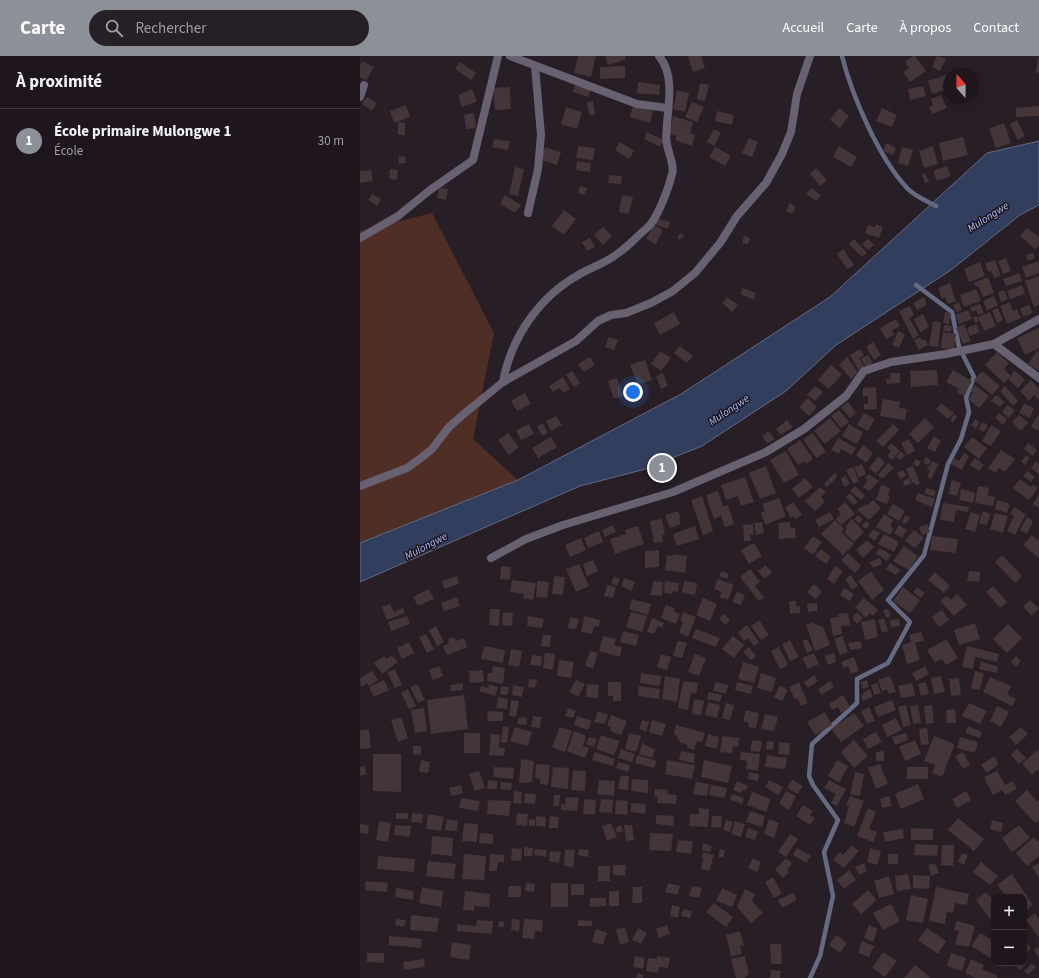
<!DOCTYPE html>
<html lang="fr">
<head>
<meta charset="utf-8">
<style>
	:root { --surface:#1e161c; --page:#261f25; --text:#f1f3f6; --muted:#a19fa3; --line:#3c353b; --accent:#8c9099 }
	body { margin:0; font-family:"Source Sans 3",sans-serif; background:var(--page); color:var(--text) }
	.controls { position:absolute; right:12px; bottom:12px; display:grid; overflow:hidden; border-radius:8px; box-shadow:0 4px 16px #0002 }
	.controls button { width:36px; height:36px; display:grid; place-items:center; padding:0; border:0; border-bottom:1px solid var(--line); background:var(--surface); color:var(--text); font:20px sans-serif }
	.compass { position:absolute; left:583px; top:12px; width:36px; height:36px; border-radius:50%; background:var(--surface); box-shadow:0 4px 16px #0002; rotate:340deg }
	.you { position:absolute; left:273px; top:336px; width:14px; height:14px; margin:-10px; border:3px solid #fff; border-radius:50%; background:#1a73e8; box-shadow:0 0 0 6px #1a73e833 }
	.badge { display:grid; place-items:center; width:26px; height:26px; border-radius:50%; background:var(--accent); color:#fff; font-size:13px; font-weight:700 }
	.pin { position:absolute; translate:-50% -50%; border:2px solid #fff; box-shadow:0 1px 4px #0006 }
	.list { margin:0; padding:0; list-style:none }
	h2 { display:flex; justify-content:space-between; align-items:center; height:52px; margin:0; padding:0 16px; font-size:17px }
	h2 small { font-size:13px; font-weight:400; color:var(--muted) }
	.list li { display:grid; grid-template-columns:26px 1fr auto; gap:12px; align-items:center; box-sizing:border-box; height:64px; padding:0 16px; border-top:1px solid var(--line) }
	.list b { display:block; font-size:15px; white-space:nowrap }
	.list p { margin:0; font-size:13px; white-space:nowrap; color:var(--muted) }
	.list em { font-size:13px; font-style:normal; color:var(--muted) }
	.icon { flex:none; width:22px; height:22px; fill:none; stroke:currentColor; stroke-width:2; stroke-linecap:round; stroke-linejoin:round }
	.map { position:relative; flex:none; width:679px; height:922px; overflow:hidden }
	header { display:flex; align-items:center; gap:24px; box-sizing:border-box; height:56px; padding:0 20px; background:var(--accent); color:#fff }
	header strong { font-size:19px }
	nav { display:flex; gap:22px; margin-inline-start:auto; font-size:14px }
	.search { width:280px; height:36px; background:var(--page); display:flex; align-items:center; gap:10px; box-sizing:border-box; padding:0 14px; border-radius:22px; color:var(--muted); font-size:15px }
	main { display:flex }
	aside { flex:1; background:var(--surface) }
	.map>svg:first-child { display:block }
	.green { fill:#4f2e25 }
	.water { fill:#323e5d; stroke:#646a82 }
	.lines { fill:none; stroke-linecap:round; stroke-linejoin:round }
	.stream { stroke:#646a82; stroke-width:4.5 }
	.building { fill:#433538 }
	.street { stroke:#676171; stroke-width:8 }
	.labels { text-anchor:middle; dominant-baseline:central; stroke-width:3; stroke-linejoin:round; paint-order:stroke }
	.water-label { font-size:11px; font-style:italic; fill:#a9bef8; stroke:#1e151d }
</style>
</head>
<body>
<header>
<strong>Carte</strong>
<div class="search"><svg class="icon" aria-label="search" viewBox="0 0 24 24"><circle cx="10" cy="10" r="6"/><path d="M15 15l6 6"/></svg>Rechercher</div>
<nav><a>Accueil</a><a>Carte</a><a>À propos</a><a>Contact</a></nav>
</header>
<main>
<aside>
<h2>À proximité<small></small></h2>
<ul class="list">
<li><span class="badge">1</span><div><b>École primaire Mulongwe 1</b><p>École</p></div><em>30 m</em></li>
</ul>
</aside>
<div class="map">
<svg width="679" height="922" viewBox="0 0 679 922">
	<rect width="100%" height="100%" fill="#281e26"/>
	<!-- green -->
	<path class="green" d="M72,157L134,277L113,383L158,424L0,487V175Z"/>
	<!-- water -->
	<path class="water" d="M679,85V149L660,159L591,214L476,289L426,335L342,390L282,414L220,430L0,526V487L158,424L321,338L470,241L627,97Z"/>
	<g class="lines">
		<!-- stream -->
		<g class="stream">
			<path d="M482,0C492,40 519,102 547,132C554,140 567,145 576,150"/>
			<path d="M450,922L460,900L473,840L464,796L478,764L453,729L449,720L452,688L497,647V623L528,607L550,566L528,544L564,499L588,408L601,383L609,356L606,342L614,321L599,291L592,256L556,229"/>
		</g>
	</g>
	<!-- building -->
	<g class="building">
		<path d="M218,0H236L231,21L214,17Z"/>
		<path d="M245,0H265L266,3L248,9Z"/>
		<path d="M328,0H341L345,12L333,16Z"/>
		<path d="M553,0H555L566,15L550,26L543,16L549,12L545,6Z"/>
		<path d="M577,0L586,3L580,15L572,11Z"/>
		<path d="M678,2H679V17L676,16Z"/>
		<path d="M2,5L14,11L6,25L0,21V10Z"/>
		<path d="M100,6L116,17L111,24L95,13Z"/>
		<path d="M265,10V22L240,23V11Z"/>
		<path d="M589,18V33L572,38L568,25Z"/>
		<path d="M278,26L300,29L299,39L277,37Z"/>
		<path d="M340,27L349,29L345,45L337,43Z"/>
		<path d="M215,28L231,32L228,41L213,36Z"/>
		<path d="M563,30L566,40L550,44L548,33Z"/>
		<path d="M150,31L151,53L135,54L133,32Z"/>
		<path d="M112,33L117,45L102,51L98,39Z"/>
		<path d="M317,34L329,37L325,56L313,53Z"/>
		<path d="M581,39L587,52L572,58L569,51L573,49L571,43Z"/>
		<path d="M6,41L17,47L12,55L2,48Z"/>
		<path d="M233,45L235,59H229L227,46Z"/>
		<path d="M332,46L344,51L337,66L325,61Z"/>
		<path d="M46,49L50,61L34,67L30,55Z"/>
		<path d="M273,50L293,55L290,67L270,61Z"/>
		<path d="M679,50V60L656,61V52Z"/>
		<path d="M206,51L222,56L217,73L201,68Z"/>
		<path d="M479,52L489,60L480,72L470,64Z"/>
		<path d="M522,52L537,59L532,71L516,65Z"/>
		<path d="M357,55L374,59L372,69L355,65Z"/>
		<path d="M114,57L116,72L106,73L104,59Z"/>
		<path d="M313,60L333,66L330,77L335,79L332,90L315,84L316,80L308,78Z"/>
		<path d="M657,64L665,80L658,84L650,68Z"/>
		<path d="M38,66L45,67V79H38Z"/>
		<path d="M644,67L651,87L636,92L629,73Z"/>
		<path d="M354,73L361,77L354,90L347,86Z"/>
		<path d="M287,76L304,84L300,91L284,83Z"/>
		<path d="M603,81L608,99L583,105L579,87Z"/>
		<path d="M389,82L398,86L392,101L382,97Z"/>
		<path d="M134,83L150,85L148,94L132,91Z"/>
		<path d="M260,86L274,95L269,103L255,94Z"/>
		<path d="M526,87L536,92L533,99L523,95Z"/>
		<path d="M218,90L235,92L233,104L216,102Z"/>
		<path d="M479,90L497,101L491,111L473,101Z"/>
		<path d="M573,90L578,108L564,112L559,95Z"/>
		<path d="M185,91L201,96L197,109L181,104Z"/>
		<path d="M355,91L371,100L365,110L349,101Z"/>
		<path d="M542,91L553,94L548,110L538,107Z"/>
		<path d="M45,100L46,107L39,108L38,101Z"/>
		<path d="M217,105L231,107L230,116L216,114Z"/>
		<path d="M587,110L591,120L577,125L573,115Z"/>
		<path d="M155,111L164,113L158,140L149,138Z"/>
		<path d="M456,112L467,124L460,130L450,118Z"/>
		<path d="M30,113L38,114L37,124L29,123Z"/>
		<path d="M11,114L13,125L0,127V115Z"/>
		<path d="M565,117L569,126L565,127L562,118Z"/>
		<path d="M249,119L262,120L261,128L248,127Z"/>
		<path d="M220,130L227,132L225,139L218,137Z"/>
		<path d="M79,132L88,133L86,144L77,142Z"/>
		<path d="M451,132L461,139L456,145L446,138Z"/>
		<path d="M12,138L21,143L17,150L8,144Z"/>
		<path d="M145,139L161,149L155,157L140,148Z"/>
		<path d="M262,139L273,141L269,158L259,156Z"/>
		<path d="M430,147L436,151L432,158L426,155Z"/>
		<path d="M204,154L216,163L204,179L192,170Z"/>
		<path d="M296,162L310,166L308,173L294,168Z"/>
		<path d="M516,168L523,171L519,182L505,177L508,169L515,171Z"/>
		<path d="M294,169L303,174L296,188L286,183Z"/>
		<path d="M243,171L252,180L243,189L234,179Z"/>
		<path d="M667,172L679,181V189L675,193L660,180Z"/>
		<path d="M322,177L324,180L319,184L317,180Z"/>
		<path d="M384,180L390,182L388,188L382,187Z"/>
		<path d="M230,182L235,191L227,195L222,186Z"/>
		<path d="M494,183L507,197L502,201L489,188Z"/>
		<path d="M508,183L514,189L508,194L502,188Z"/>
		<path d="M483,193L494,209L487,213L477,198Z"/>
		<path d="M673,197L675,202L668,205L666,199Z"/>
		<path d="M646,202L651,215L643,218L638,205Z"/>
		<path d="M635,204L641,220L634,222L631,215L628,216L625,207Z"/>
		<path d="M679,205V217L666,222L662,211Z"/>
		<path d="M620,206L625,220L609,226L604,213Z"/>
		<path d="M659,217L662,225L646,230L643,223Z"/>
		<path d="M679,220V249L674,251L665,225Z"/>
		<path d="M628,221L634,237L623,241L618,230L616,231L614,227Z"/>
		<path d="M590,227L596,245L588,248L585,241L582,243L578,232Z"/>
		<path d="M662,229L665,238L650,243L647,235Z"/>
		<path d="M383,232L396,237L394,244L380,238Z"/>
		<path d="M616,233L621,245L604,251L600,239Z"/>
		<path d="M644,234L648,243L641,246L638,236Z"/>
		<path d="M634,240L638,250L627,254L623,245Z"/>
		<path d="M367,241L378,249L372,256L362,247Z"/>
		<path d="M564,241L567,249L557,254L553,247Z"/>
		<path d="M599,246L602,254L596,256L593,249Z"/>
		<path d="M650,246L653,255L657,253L661,262L647,268L640,250Z"/>
		<path d="M620,248L624,257L618,259L616,254L612,256L610,252Z"/>
		<path d="M669,249L673,257L663,261L660,252Z"/>
		<path d="M550,250L554,259L549,262L559,279L553,283L539,255Z"/>
		<path d="M638,252L643,264L637,267L632,254Z"/>
		<path d="M608,254L612,263L599,268L595,259Z"/>
		<path d="M314,256L320,268L300,279L294,267Z"/>
		<path d="M585,256L591,257L589,268L583,267Z"/>
		<path d="M630,256L636,270L624,275L618,261Z"/>
		<path d="M563,258L569,271L560,276L554,263Z"/>
		<path d="M617,260L619,265L615,267L613,261Z"/>
		<path d="M536,263L540,270L532,274L534,279L526,283L520,272Z"/>
		<path d="M573,265L581,266L578,291L569,290Z"/>
		<path d="M604,268L611,285L603,288L596,272Z"/>
		<path d="M616,268L620,276L610,280L607,272Z"/>
		<path d="M584,269L592,270L591,276L583,275Z"/>
		<path d="M679,272V292L665,299L657,282Z"/>
		<path d="M538,275L545,278L539,292L532,289Z"/>
		<path d="M583,276L596,278L594,294L581,292Z"/>
		<path d="M249,281L258,284L254,294L245,291Z"/>
		<path d="M560,281L562,285L565,283L568,289L559,294L554,284Z"/>
		<path d="M513,286L521,299L514,304L506,291Z"/>
		<path d="M320,290L333,300L327,307L314,297Z"/>
		<path d="M500,293L504,300L499,302L505,312L499,315L490,299Z"/>
		<path d="M300,295L311,302L301,315L291,308Z"/>
		<path d="M677,295L679,297V315L668,308Z"/>
		<path d="M637,296L649,307L644,313L651,320L644,327L625,309Z"/>
		<path d="M508,299L513,307L506,311L501,303Z"/>
		<path d="M230,301L235,309L224,316L218,308Z"/>
		<path d="M487,301L498,317L491,323L479,309Z"/>
		<path d="M285,304L292,324L278,329L270,309Z"/>
		<path d="M471,309L482,318L469,333L458,324Z"/>
		<path d="M577,314L578,329L551,331L550,315Z"/>
		<path d="M593,314L612,325L604,340L597,336L599,333L586,326Z"/>
		<path d="M654,314L665,324L658,332L649,324Z"/>
		<path d="M212,315L220,327L214,331L206,319Z"/>
		<path d="M622,315L640,330L632,339L614,324Z"/>
		<path d="M303,317L308,330L301,333L296,320Z"/>
		<path d="M530,317H540V327L527,328L526,323H530Z"/>
		<path d="M203,321L210,333L203,337L200,332L193,336L189,330Z"/>
		<path d="M257,322L263,340L254,343L248,325Z"/>
		<path d="M671,324L679,333V344L674,339L669,345L660,335Z"/>
		<path d="M615,329L629,340L619,352L608,343L613,337L610,335Z"/>
		<path d="M455,330L463,336L455,345L447,339Z"/>
		<path d="M645,330L658,345L653,350L640,335Z"/>
		<path d="M516,331L517,353L504,354V348L508,347V340L503,341V332Z"/>
		<path d="M165,337L171,348L157,355L151,345Z"/>
		<path d="M636,339L645,346L640,351L631,345Z"/>
		<path d="M448,342L457,351L449,360L439,351Z"/>
		<path d="M523,343L540,346L539,352L547,353L545,364L520,360Z"/>
		<path d="M488,346L496,357L490,362L481,351Z"/>
		<path d="M581,347L594,357L588,363L576,353Z"/>
		<path d="M664,347L674,352L670,362L659,357Z"/>
		<path d="M647,349L655,354L649,362L642,356Z"/>
		<path d="M479,354L489,366L481,372L471,360Z"/>
		<path d="M504,357L515,363L508,375L497,369Z"/>
		<path d="M639,357L647,363L643,369L635,362Z"/>
		<path d="M594,358L597,361L593,366L590,364Z"/>
		<path d="M679,358V372L677,375L671,370Z"/>
		<path d="M659,359L668,367L661,375L652,366Z"/>
		<path d="M196,360L202,369L191,375L186,365Z"/>
		<path d="M470,362L481,375L465,388L454,375Z"/>
		<path d="M565,362L574,371L558,387L549,378Z"/>
		<path d="M615,363L620,367L616,373L611,369Z"/>
		<path d="M427,364L433,371L421,379L416,373Z"/>
		<path d="M623,366L628,369L624,376L618,373Z"/>
		<path d="M183,367L188,377L182,380L177,370Z"/>
		<path d="M169,368L174,378L161,384L156,374Z"/>
		<path d="M489,368L503,376L497,388L482,380Z"/>
		<path d="M533,368L539,374L523,391L516,385Z"/>
		<path d="M631,369L641,375L631,390L622,385Z"/>
		<path d="M409,375L415,383L407,388L402,380Z"/>
		<path d="M148,377L159,391L149,399L138,384Z"/>
		<path d="M453,377L466,396L456,402L443,383Z"/>
		<path d="M574,380L581,385L575,396L567,392Z"/>
		<path d="M191,381L197,391L178,402L172,392Z"/>
		<path d="M612,381L627,392L619,403L604,391Z"/>
		<path d="M478,382L496,392L492,399L481,393L479,398L471,394Z"/>
		<path d="M549,383L555,395L547,399L541,387Z"/>
		<path d="M440,384L453,403L446,408L444,405L438,409L427,393Z"/>
		<path d="M531,387L540,395L532,404L527,400L531,395L527,392Z"/>
		<path d="M668,387L677,394L673,400L664,393Z"/>
		<path d="M503,389L513,397L506,407L496,399Z"/>
		<path d="M641,394L655,403L645,416L639,412L635,417L628,412Z"/>
		<path d="M426,395L439,419L424,427L410,404Z"/>
		<path d="M541,395L545,399L541,404L536,401Z"/>
		<path d="M604,397L609,400L602,414L591,408L594,402L599,405Z"/>
		<path d="M666,399L670,402L665,409L661,406Z"/>
		<path d="M518,400L525,407L516,418L509,412Z"/>
		<path d="M566,401L571,404L568,409L563,407Z"/>
		<path d="M615,402L624,409L619,415L610,409Z"/>
		<path d="M556,403L561,406L558,411L553,408Z"/>
		<path d="M572,405L579,408L571,423L567,421L570,415L567,413Z"/>
		<path d="M676,405L679,408V418L671,412Z"/>
		<path d="M528,407L534,412L522,423L518,419Z"/>
		<path d="M502,408L506,418L499,422L494,411Z"/>
		<path d="M406,410L416,437L400,443L389,417Z"/>
		<path d="M553,410L560,428L555,429L554,426L552,427L546,413Z"/>
		<path d="M493,411L499,425L493,428L486,414Z"/>
		<path d="M544,414L546,420L540,423L537,417Z"/>
		<path d="M667,415L675,421L671,426L663,420Z"/>
		<path d="M474,417L478,420L467,431L464,428Z"/>
		<path d="M508,418L519,425L509,435L503,431L508,424L505,422Z"/>
		<path d="M486,420L490,428L484,431L481,422Z"/>
		<path d="M385,421L394,446L381,450L378,440L366,444L361,429Z"/>
		<path d="M445,422L453,431L439,442L432,433Z"/>
		<path d="M549,422L551,428L544,430L543,425Z"/>
		<path d="M660,423L671,431L673,428L678,432L669,444L653,432Z"/>
		<path d="M592,424L601,427L597,440L588,438Z"/>
		<path d="M521,429L530,432L528,439L530,440L527,448L516,444Z"/>
		<path d="M495,430L505,440L501,444L490,435Z"/>
		<path d="M618,430L629,432L628,440L635,441L633,450L615,447Z"/>
		<path d="M460,431L466,436L461,441L465,446L455,455L445,445Z"/>
		<path d="M567,432L576,435L574,441L564,437Z"/>
		<path d="M601,433L615,437L613,447L599,444Z"/>
		<path d="M358,435L363,450L368,449L374,468L365,471L361,460L354,463L346,439Z"/>
		<path d="M490,437L498,446L494,449L486,441Z"/>
		<path d="M558,437L575,443L572,451L555,444Z"/>
		<path d="M679,438V452L673,448Z"/>
		<path d="M342,440L353,475L343,479L331,444Z"/>
		<path d="M419,442L426,460L405,469L401,457L405,455L402,448Z"/>
		<path d="M513,444L521,452L509,464L497,454L506,448L508,449Z"/>
		<path d="M637,444L650,448L647,457L635,453Z"/>
		<path d="M433,446L442,459L436,463L433,460L431,462L425,452Z"/>
		<path d="M485,446L495,458L481,469L476,463L481,458L477,453Z"/>
		<path d="M583,447L609,451L608,456L596,454L594,466L580,464Z"/>
		<path d="M533,448L545,455L539,465L527,458Z"/>
		<path d="M654,451L666,458L655,479L647,475L654,460L650,458Z"/>
		<path d="M318,455L321,462L319,463L321,468L310,472L305,459Z"/>
		<path d="M623,455L630,458L627,469L619,467Z"/>
		<path d="M470,456L474,463L459,471L455,464Z"/>
		<path d="M611,456L620,459L615,476L605,473Z"/>
		<path d="M635,457L648,460L643,477L630,473Z"/>
		<path d="M524,458L533,464L530,470L534,473L530,479L516,471Z"/>
		<path d="M498,459L503,463L499,468L494,463Z"/>
		<path d="M545,459L550,462L546,468L542,466Z"/>
		<path d="M667,461L673,465L667,478L660,474Z"/>
		<path d="M302,463L305,479H302L303,486L294,487L290,465Z"/>
		<path d="M492,463L504,476L494,486L484,476L487,473L485,471Z"/>
		<path d="M475,464L484,473L481,476L494,488L483,499L461,478Z"/>
		<path d="M506,465L510,469L506,473L502,470Z"/>
		<path d="M402,466L404,477L396,479L394,467Z"/>
		<path d="M430,466L431,472H435L436,482L419,483L418,467Z"/>
		<path d="M393,468L394,479H390L391,485H384L383,469Z"/>
		<path d="M567,468L570,476L562,479L559,471Z"/>
		<path d="M253,469L256,476L245,481L242,474Z"/>
		<path d="M539,469L547,474L542,482L534,477Z"/>
		<path d="M278,470L284,488L255,498L250,483L266,478L265,474Z"/>
		<path d="M335,470L339,483L317,490L313,478Z"/>
		<path d="M513,473L520,477L515,485L508,480Z"/>
		<path d="M554,474L564,482L555,492L545,485Z"/>
		<path d="M239,475L243,486L228,492L224,482Z"/>
		<path d="M524,478L539,486L534,496L518,488Z"/>
		<path d="M672,479L677,484L679,481V502L663,489Z"/>
		<path d="M453,480L462,486L453,499L444,492Z"/>
		<path d="M572,480L598,483L596,497L570,494Z"/>
		<path d="M221,482L226,494L210,501L205,489Z"/>
		<path d="M507,484L514,491L503,502L496,494Z"/>
		<path d="M394,487L402,500L389,508L381,494Z"/>
		<path d="M544,490L558,500L549,514L533,505Z"/>
		<path d="M520,492L531,499L527,505L516,497Z"/>
		<path d="M461,493L471,501L466,508L455,500Z"/>
		<path d="M299,494V511L285,512V495Z"/>
		<path d="M488,497L501,510L495,517L481,504Z"/>
		<path d="M313,498L327,500L325,517L305,514L307,499L313,500Z"/>
		<path d="M642,499L662,520L655,527L635,506Z"/>
		<path d="M520,502L522,508L513,512L510,506Z"/>
		<path d="M233,504L238,515L227,520L223,508Z"/>
		<path d="M530,507L540,514L536,519L526,513Z"/>
		<path d="M219,508L229,530L216,536L206,513Z"/>
		<path d="M406,509L412,517L404,523L398,515Z"/>
		<path d="M141,510L151,511L150,524L140,523Z"/>
		<path d="M475,510L483,515L474,528L467,523Z"/>
		<path d="M390,513L400,526L395,530L404,542L399,545L380,521Z"/>
		<path d="M362,515L369,518L367,523L359,520Z"/>
		<path d="M609,515L620,516L619,526L607,525Z"/>
		<path d="M511,516L524,534L512,544L498,525Z"/>
		<path d="M575,516L590,530L584,537L568,524Z"/>
		<path d="M491,519L498,530L492,534L485,523Z"/>
		<path d="M97,520L99,528L84,533L82,525Z"/>
		<path d="M194,520L205,521L203,539L192,538Z"/>
		<path d="M254,521L260,523L257,530L251,527Z"/>
		<path d="M264,522L275,526L271,535L261,530Z"/>
		<path d="M358,523L374,529L368,544L359,541L362,536L354,533Z"/>
		<path d="M152,524L176,527L173,544L163,542L164,538L150,536Z"/>
		<path d="M177,525L189,526L187,542L176,541Z"/>
		<path d="M293,525L303,526L302,540L291,539Z"/>
		<path d="M305,525L319,527L318,536L313,535L312,538L304,537Z"/>
		<path d="M324,525L337,527L335,539L322,537Z"/>
		<path d="M454,528L462,536L455,543L447,536Z"/>
		<path d="M247,529L256,531L253,542L244,540Z"/>
		<path d="M633,530L647,546L640,552L626,536Z"/>
		<path d="M543,531L560,544L550,557L533,545Z"/>
		<path d="M557,531L565,537L561,542L553,536Z"/>
		<path d="M484,532L494,538L490,545L480,539Z"/>
		<path d="M69,533L74,543L58,550L53,541Z"/>
		<path d="M377,536L385,539L381,549L372,546Z"/>
		<path d="M597,538L607,549L594,560L580,545L587,540L591,544Z"/>
		<path d="M97,541L100,550L84,555L81,547Z"/>
		<path d="M343,542L357,548L350,565L336,559Z"/>
		<path d="M504,542L518,554L513,560L510,557L506,562L495,551Z"/>
		<path d="M272,543L291,548L288,559L269,553Z"/>
		<path d="M670,544L679,552L672,560L663,551Z"/>
		<path d="M429,545H436V550H440V557L430,558Z"/>
		<path d="M457,547V555L448,556L447,548Z"/>
		<path d="M30,548L34,556L43,552L45,557L27,564L22,551Z"/>
		<path d="M306,549L315,552L314,556L320,558L316,568L301,562Z"/>
		<path d="M130,553H140L139,570L129,569Z"/>
		<path d="M528,553L531,560L526,562L523,554Z"/>
		<path d="M582,554L589,564L579,571L572,561Z"/>
		<path d="M143,556L153,557L152,570L142,569Z"/>
		<path d="M271,556L287,560L282,576L266,571Z"/>
		<path d="M323,556L336,561L328,581L319,577L323,566L320,564Z"/>
		<path d="M497,556L503,562L497,568L492,562Z"/>
		<path d="M488,557L490,569L481,570L482,578L473,580L470,562L479,561L478,558Z"/>
		<path d="M364,558L370,564L365,569L359,562Z"/>
		<path d="M47,560L50,568L31,575L28,566Z"/>
		<path d="M168,560L184,563L182,572L167,570Z"/>
		<path d="M224,560L240,564L239,571L234,570L232,578L221,576Z"/>
		<path d="M210,561L219,563L216,573L208,572Z"/>
		<path d="M292,562L304,567L302,572L298,570L294,578L287,576Z"/>
		<path d="M524,562L528,575L522,577L518,564Z"/>
		<path d="M515,563L518,581L505,584L501,566Z"/>
		<path d="M539,563L540,570L531,571L530,564Z"/>
		<path d="M399,564L409,579L401,584L391,570Z"/>
		<path d="M452,567L463,571L470,589L455,595L446,569Z"/>
		<path d="M615,567L620,583L599,589L594,574Z"/>
		<path d="M648,568L662,582L647,597L633,583Z"/>
		<path d="M387,569L399,586L394,590L388,582L384,585L378,576Z"/>
		<path d="M76,570L84,586L77,590L69,574Z"/>
		<path d="M336,573L360,582L356,591L332,582Z"/>
		<path d="M263,575L279,579L276,590L260,586Z"/>
		<path d="M561,576L564,584L555,587L560,604L547,608L542,589L551,586L549,579Z"/>
		<path d="M66,578L74,593L67,597L59,581Z"/>
		<path d="M183,579H191L190,591L181,590Z"/>
		<path d="M243,580L256,583L254,589L262,591L260,601L239,595Z"/>
		<path d="M373,580L384,589L374,602L362,593Z"/>
		<path d="M482,580L488,596L480,599L474,583Z"/>
		<path d="M94,581L96,585L104,582L107,591L87,599L83,590L89,588L88,583Z"/>
		<path d="M447,583L453,594L447,597L442,585Z"/>
		<path d="M586,583L598,602L586,609L582,603L575,607L567,594Z"/>
		<path d="M430,584L439,601L430,605L422,588Z"/>
		<path d="M318,585L327,587L322,602L313,599Z"/>
		<path d="M501,585L502,592L490,594L488,587Z"/>
		<path d="M49,586L54,597L42,603L37,592Z"/>
		<path d="M124,590L145,594L143,607L121,603Z"/>
		<path d="M607,590L639,598L637,606L615,601L613,613L602,611Z"/>
		<path d="M389,591L396,600L391,604L383,596Z"/>
		<path d="M419,591L428,609L420,613L411,595Z"/>
		<path d="M151,593L162,595L159,611L148,609Z"/>
		<path d="M230,595L238,597L233,612L225,610Z"/>
		<path d="M185,597L195,598L193,614L183,612Z"/>
		<path d="M454,597L459,608L448,613L442,602Z"/>
		<path d="M474,597L476,606L468,609L465,600Z"/>
		<path d="M301,598L311,601L307,614L297,611Z"/>
		<path d="M335,598L346,602L339,620L328,616Z"/>
		<path d="M32,599L38,606L22,618L14,607L24,600L26,603Z"/>
		<path d="M172,599L182,600L181,610L170,609Z"/>
		<path d="M656,600L661,605L656,611L651,606Z"/>
		<path d="M494,601L499,615L491,618L488,610L484,612L481,606Z"/>
		<path d="M199,604L214,606L211,622L197,620Z"/>
		<path d="M621,605L638,611L637,617L619,613Z"/>
		<path d="M383,606L399,611L394,627L378,623Z"/>
		<path d="M79,610L83,620L73,624L69,614Z"/>
		<path d="M133,610L145,612L143,628L127,625L128,617H132Z"/>
		<path d="M565,610L569,618L556,625L552,617Z"/>
		<path d="M35,613L42,629L35,632L27,616Z"/>
		<path d="M123,614L124,626L110,627L109,615Z"/>
		<path d="M12,615L18,624L9,630L7,627L1,631L0,622Z"/>
		<path d="M615,615L624,617L620,634L611,632Z"/>
		<path d="M281,617L301,620L300,630L280,627Z"/>
		<path d="M401,617L416,622L412,636L397,632Z"/>
		<path d="M454,619L458,625L448,632L444,626Z"/>
		<path d="M305,620L320,623L317,646L302,643Z"/>
		<path d="M530,620L536,636L529,638L527,633L522,635L518,624Z"/>
		<path d="M581,620L585,636L574,638L571,622Z"/>
		<path d="M630,621L651,630L647,638L656,643L652,650L623,636Z"/>
		<path d="M599,622L601,639L591,640L589,623Z"/>
		<path d="M169,623L177,624L175,632L168,631Z"/>
		<path d="M24,624L29,634L14,641L9,631Z"/>
		<path d="M216,624L225,628L218,641L209,636Z"/>
		<path d="M507,624L509,631L503,633L500,626Z"/>
		<path d="M323,625L338,627L336,638L331,637L328,654L318,652Z"/>
		<path d="M470,625L474,631L462,639L458,633Z"/>
		<path d="M248,626H261V645H253V640H248Z"/>
		<path d="M355,626L368,629L366,638L353,635Z"/>
		<path d="M377,626L393,630L391,638L375,634Z"/>
		<path d="M439,626L448,647L441,650L438,643L435,644L429,631Z"/>
		<path d="M566,626L569,638L561,640L558,628Z"/>
		<path d="M103,627V634L91,635L90,629Z"/>
		<path d="M517,627L521,637L514,639L511,629Z"/>
		<path d="M552,627L555,640L541,642L538,630Z"/>
		<path d="M57,628L65,644L58,647L50,631Z"/>
		<path d="M129,628L138,631L135,640L119,635L121,630L128,632Z"/>
		<path d="M227,628L239,629L238,642L226,641Z"/>
		<path d="M153,629L164,631L162,641L152,639Z"/>
		<path d="M420,629L428,634L422,645L414,641Z"/>
		<path d="M141,630L149,631L147,639L140,638Z"/>
		<path d="M279,630L300,633L299,643L278,640Z"/>
		<path d="M48,633L56,650L49,653L41,637Z"/>
		<path d="M510,633L513,641L503,645L501,639L504,638L503,636Z"/>
		<path d="M349,636L362,639L360,646L347,643Z"/>
		<path d="M104,639L108,673L71,678L67,644Z"/>
		<path d="M483,639L490,651L481,657L478,651L472,654L469,648Z"/>
		<path d="M138,641L148,643L147,653L136,652Z"/>
		<path d="M334,643L344,645L341,659L332,658Z"/>
		<path d="M151,644L159,645L156,661L149,660Z"/>
		<path d="M532,644L536,654L518,661L514,651Z"/>
		<path d="M348,646L360,649L357,662L345,659Z"/>
		<path d="M366,647L374,649L370,664L362,662Z"/>
		<path d="M609,647L627,655L620,668L602,660Z"/>
		<path d="M546,649L551,669L543,671L538,651Z"/>
		<path d="M558,649L561,667L553,668L550,650Z"/>
		<path d="M572,649L574,667L566,668L564,650Z"/>
		<path d="M637,650L649,656L641,671L630,665Z"/>
		<path d="M509,651L515,665L507,668L501,655Z"/>
		<path d="M64,652L67,675L55,677L51,654Z"/>
		<path d="M208,652L216,655L213,662L205,660Z"/>
		<path d="M595,653L596,667H587L586,654Z"/>
		<path d="M386,654L399,657L396,672L388,671L389,667L383,665Z"/>
		<path d="M128,655L143,656V665H127Z"/>
		<path d="M238,655L248,659L245,668L234,666Z"/>
		<path d="M465,656L472,669L455,679L447,666Z"/>
		<path d="M494,657L504,670L481,686L471,673Z"/>
		<path d="M405,658L418,661L414,675L401,673Z"/>
		<path d="M251,659L267,665L261,679L250,675L251,671L247,670Z"/>
		<path d="M173,660L181,661L180,672L171,671Z"/>
		<path d="M217,660L232,665L228,674L214,669Z"/>
		<path d="M41,661L48,682L38,686L31,664Z"/>
		<path d="M159,661L167,662L166,669L157,668Z"/>
		<path d="M536,662L542,674L527,681L522,669Z"/>
		<path d="M282,664L289,666L286,676L279,673Z"/>
		<path d="M292,664L306,668L302,680L289,676Z"/>
		<path d="M316,669L345,677L342,686L337,685L334,694L327,692L328,689L321,687L314,677Z"/>
		<path d="M143,670L149,671L147,687L141,686Z"/>
		<path d="M608,670L622,676L620,682L605,677Z"/>
		<path d="M155,671L172,676L168,690L150,685Z"/>
		<path d="M200,671L212,675L205,696L192,691Z"/>
		<path d="M661,671L668,678L656,689L649,681Z"/>
		<path d="M567,672L569,688L561,689L559,673Z"/>
		<path d="M9,673L11,692L0,693V674Z"/>
		<path d="M214,675L226,680L223,690L229,692L225,702L207,695Z"/>
		<path d="M516,676L522,686L508,693L503,683Z"/>
		<rect x="104" y="677" width="16" height="20"/>
		<path d="M269,677L281,680L276,696L265,693Z"/>
		<path d="M546,677L548,684L535,689L532,681Z"/>
		<path d="M131,678L140,679L139,692H145L144,700L129,699Z"/>
		<path d="M348,678L359,681L357,693L345,690Z"/>
		<path d="M241,679L260,685L254,699L236,693Z"/>
		<path d="M362,680L379,682L378,691L373,690L372,697L360,696Z"/>
		<path d="M574,680L595,688L582,721L572,717L575,709L564,705Z"/>
		<path d="M229,681L237,683L234,691L226,688Z"/>
		<path d="M600,681L618,686L615,697L597,692Z"/>
		<path d="M392,684L402,685L400,696L390,695Z"/>
		<path d="M494,684L508,700L494,712L481,696Z"/>
		<path d="M555,684L561,698L545,705L539,691Z"/>
		<path d="M407,685L414,686L413,694L406,693Z"/>
		<path d="M419,686L430,687L429,699L418,698Z"/>
		<path d="M282,687L295,694L292,702L279,698Z"/>
		<path d="M53,690H61V699L53,698Z"/>
		<path d="M261,693L275,698L272,706L258,702Z"/>
		<path d="M657,693L666,702L659,708L651,699Z"/>
		<path d="M677,694L679,696V715L678,713L672,719L662,708Z"/>
		<path d="M321,695L335,698L334,707L319,704Z"/>
		<path d="M524,695V705H516V696Z"/>
		<path d="M235,696L255,703L253,710L232,704Z"/>
		<path d="M381,696L400,698L398,715L386,713L387,705L380,704Z"/>
		<path d="M603,696L610,709L603,713L595,700Z"/>
		<path d="M13,698H41V736L13,735Z"/>
		<path d="M277,699L297,705L294,712L275,707Z"/>
		<path d="M407,699L427,702L425,713L405,711Z"/>
		<path d="M634,700L639,708L627,717L621,709Z"/>
		<path d="M161,703L174,705L172,726L159,727Z"/>
		<path d="M61,704L70,706L68,717L59,716Z"/>
		<path d="M307,704L335,709L332,723L305,718Z"/>
		<path d="M344,704L372,710L368,727L341,721Z"/>
		<path d="M477,704L488,710L479,727L468,720Z"/>
		<path d="M258,706L270,709L268,716L256,712Z"/>
		<path d="M176,708L190,709L188,729L180,728V723L175,722Z"/>
		<path d="M520,708L528,728L516,733L508,712Z"/>
		<path d="M4,710L7,718L0,720V711Z"/>
		<path d="M134,711L154,712L153,723L133,721Z"/>
		<path d="M193,711L209,712L208,733L191,731Z"/>
		<rect x="547" y="711" width="21" height="12"/>
		<path d="M213,714L226,715L225,735L211,734Z"/>
		<path d="M119,715L125,732L115,735L109,718Z"/>
		<path d="M637,715L645,729L653,725L657,733L645,739L642,734L633,739L624,721Z"/>
		<path d="M389,716L399,718L398,725L388,723Z"/>
		<path d="M495,716L504,718L500,740L490,738Z"/>
		<path d="M260,720H269L268,734L258,733Z"/>
		<path d="M272,723L288,724V737L271,735Z"/>
		<path d="M128,724L137,725V733H127Z"/>
		<path d="M239,724L255,725L254,740L237,738Z"/>
		<path d="M409,724L423,731L418,739L405,731Z"/>
		<path d="M432,724L443,730L438,738L427,732Z"/>
		<path d="M469,724L486,733L477,750L471,747L476,738L464,732Z"/>
		<path d="M377,725L388,730L385,735L383,734L381,737L373,734Z"/>
		<path d="M141,726L152,727L151,734L140,733Z"/>
		<path d="M336,726L349,728L347,740L333,738Z"/>
		<path d="M558,728L564,743L541,753L535,738Z"/>
		<path d="M101,729L103,737L92,740L89,732Z"/>
		<path d="M351,729L367,732L365,742L349,739Z"/>
		<path d="M295,733L308,734L307,738L317,739L316,748L297,747L298,741L294,740Z"/>
		<path d="M667,734L678,746L679,745V764L675,767L655,745Z"/>
		<path d="M154,735L162,736L161,748L153,747Z"/>
		<path d="M426,735L436,740L429,754L419,748Z"/>
		<path d="M606,735L611,744L597,752L592,743Z"/>
		<path d="M392,736L411,743L406,756L387,749Z"/>
		<path d="M165,737L176,738L175,748L164,747Z"/>
		<path d="M372,738L384,742L382,748L370,743Z"/>
		<path d="M194,739H200L199,750H193Z"/>
		<path d="M490,740L504,745L494,771L484,767L489,750L486,749Z"/>
		<path d="M529,740L532,750L522,752L520,743Z"/>
		<path d="M206,741L219,742L217,755L201,754V748L205,749Z"/>
		<path d="M101,742L120,745L118,755L99,752Z"/>
		<path d="M224,743L236,744L235,759L223,758Z"/>
		<path d="M241,743L253,744L252,757L239,756Z"/>
		<path d="M128,744L151,745L149,760L127,758Z"/>
		<path d="M256,744L268,745L267,759L255,758Z"/>
		<path d="M271,747L286,748L285,758L271,756Z"/>
		<path d="M443,749L453,755L450,759L455,762L450,769L436,760Z"/>
		<path d="M339,752L349,753L348,771L329,770L330,758H339Z"/>
		<path d="M508,752L516,756L509,773L517,776L513,786L497,780Z"/>
		<path d="M390,755L405,760L402,771L386,766Z"/>
		<rect x="36" y="757" width="12" height="6"/>
		<path d="M52,757L63,758L62,767L51,766Z"/>
		<path d="M157,757L168,758L167,770L156,769Z"/>
		<path d="M68,758L84,761L81,775L66,773Z"/>
		<path d="M296,759L314,760L313,770L296,768Z"/>
		<path d="M176,760L186,761L185,771L176,770Z"/>
		<path d="M190,760L199,761L198,772H189Z"/>
		<path d="M352,760H362L361,772L351,771Z"/>
		<path d="M598,762L624,783L614,795L588,774Z"/>
		<path d="M87,763L98,765L97,775L85,774Z"/>
		<path d="M169,763L175,764V770H169Z"/>
		<path d="M409,763L419,767L414,782L404,778Z"/>
		<path d="M366,764L373,766L370,776L363,774Z"/>
		<path d="M632,764L643,767L641,776L630,773Z"/>
		<path d="M19,765L31,767L28,786L16,784Z"/>
		<path d="M375,765L385,768L381,781L371,778Z"/>
		<path d="M104,767L118,768L117,786L102,785Z"/>
		<path d="M251,767L257,781L247,785L242,770Z"/>
		<path d="M0,768L9,769L8,778L0,777Z"/>
		<path d="M35,769L51,770L50,781L34,779Z"/>
		<path d="M261,769L263,775L257,777L255,772Z"/>
		<path d="M264,769H272L274,784L266,785Z"/>
		<path d="M659,769L670,782L652,796L642,782Z"/>
		<path d="M388,772L398,775L395,784L385,781Z"/>
		<path d="M551,772L573,773V784H551Z"/>
		<path d="M543,773L544,782L525,786L523,776Z"/>
		<path d="M120,777L133,778V788L119,787Z"/>
		<path d="M290,777L313,778L311,795L289,794Z"/>
		<path d="M430,778L438,783L426,801L418,796Z"/>
		<path d="M72,780L93,782L92,800L71,798Z"/>
		<path d="M674,781L679,786V800L667,810L656,797Z"/>
		<path d="M318,784L333,785L331,798L316,796Z"/>
		<path d="M343,787L352,790L350,796L342,794Z"/>
		<path d="M555,788L578,789L577,800L554,799Z"/>
		<path d="M492,789L499,795L484,812L473,804L480,796L483,799Z"/>
		<path d="M582,789H594L593,810L581,809Z"/>
		<path d="M164,791L173,792L172,800H164Z"/>
		<path d="M152,792L162,793L161,805L151,804Z"/>
		<path d="M437,792L451,800L446,807L433,799Z"/>
		<path d="M510,792L521,795L517,809L507,806Z"/>
		<path d="M175,793L187,794L186,801L174,799Z"/>
		<path d="M205,793L215,794L213,811L204,810Z"/>
		<path d="M219,793L229,794L228,801L218,799Z"/>
		<path d="M360,793L365,795L363,802L358,801Z"/>
		<path d="M190,795L201,796L199,807L189,805Z"/>
		<path d="M343,796L354,799L349,815L341,813L343,802L341,801Z"/>
		<path d="M602,797L608,799L604,809L598,806Z"/>
		<path d="M104,798L126,800L124,824L102,823Z"/>
		<path d="M130,798L144,799V807L138,806L137,815H129Z"/>
		<rect x="528" y="798" width="10" height="10"/>
		<path d="M18,800L55,803L54,816L17,813Z"/>
		<path d="M393,802L401,806L397,816L388,812Z"/>
		<path d="M426,802L432,807L427,814L429,816L423,822L415,814Z"/>
		<path d="M68,805L96,808L94,823L66,820Z"/>
		<path d="M621,806L638,820L630,829L613,816Z"/>
		<path d="M504,807L507,815L499,819L495,811Z"/>
		<path d="M575,807L579,817L571,820L568,809Z"/>
		<path d="M679,807V822L672,811Z"/>
		<path d="M253,809H266L265,820L253,819Z"/>
		<rect x="238" y="810" width="12" height="15"/>
		<path d="M489,814L496,824L484,833L477,824Z"/>
		<path d="M548,818L551,833L537,835L535,820Z"/>
		<path d="M652,818L673,849L664,856V841H647L637,829Z"/>
		<path d="M553,819L570,820L569,833L553,832Z"/>
		<path d="M529,820L534,838L519,842L514,825Z"/>
		<path d="M413,821L422,837L414,842L405,826Z"/>
		<path d="M6,825L28,827L27,836L5,834Z"/>
		<path d="M166,827L175,828L174,836L165,835Z"/>
		<rect x="191" y="827" width="17" height="24"/>
		<path d="M308,827L320,830L317,839L305,836Z"/>
		<rect x="211" y="828" width="13" height="11"/>
		<path d="M149,830H161V841H148Z"/>
		<path d="M332,830L342,832L339,842L329,840Z"/>
		<path d="M62,831L83,835L81,851L59,847Z"/>
		<path d="M273,831H282V847H272Z"/>
		<path d="M576,831L609,838L607,849L595,847L593,857L587,856L585,868L569,865Z"/>
		<path d="M36,832L54,835L53,844L35,841Z"/>
		<path d="M362,832L377,839L372,851L356,845Z"/>
		<path d="M385,833L395,838L392,845L403,857L391,867L377,851Z"/>
		<path d="M508,834L517,844L501,858L492,848Z"/>
		<path d="M105,835L130,838L129,851L114,850V855L103,854Z"/>
		<rect x="249" y="835" width="10" height="15"/>
		<path d="M626,836L634,845V860L630,863L616,844Z"/>
		<path d="M433,837L437,844L422,852L418,844Z"/>
		<path d="M551,839L568,843L563,867L546,864Z"/>
		<path d="M230,842H246V850L230,851Z"/>
		<path d="M354,847L373,861L366,871L346,856Z"/>
		<path d="M531,848L540,865L523,874L513,857Z"/>
		<path d="M312,849L320,851L318,862L310,860Z"/>
		<path d="M323,853L332,855L330,862L321,860Z"/>
		<path d="M675,857L679,863V882L666,864Z"/>
		<path d="M51,859L79,862L77,876L50,874Z"/>
		<path d="M36,863L46,864L44,871L35,869Z"/>
		<path d="M152,863L160,864L159,875L151,874Z"/>
		<path d="M164,863L183,864L182,876L175,875L174,883L162,882Z"/>
		<path d="M117,864L133,865L132,878L97,875V868L116,870Z"/>
		<path d="M218,864L232,865V870H218Z"/>
		<path d="M139,865L144,866V871H138Z"/>
		<path d="M597,865L615,870L609,891L595,888L599,875L594,874Z"/>
		<path d="M307,869L310,878L299,882L296,873Z"/>
		<path d="M509,869L518,873L513,886L504,882Z"/>
		<path d="M265,871L269,886L260,889L256,873Z"/>
		<path d="M278,872L287,877L281,888L272,884Z"/>
		<path d="M567,872L586,885L578,898L558,884Z"/>
		<path d="M236,873L247,877L243,889L232,886Z"/>
		<path d="M380,875L384,890H380L382,898L371,900L366,879Z"/>
		<path d="M620,877L634,885V904L611,890Z"/>
		<path d="M476,879L487,887L480,897L469,889Z"/>
		<path d="M29,880L62,883L61,892L29,889Z"/>
		<path d="M502,885L514,890L509,901L498,897Z"/>
		<path d="M664,885L671,892L664,899Z"/>
		<path d="M92,886L111,889L109,904L90,901Z"/>
		<path d="M410,888H421L422,908H411Z"/>
		<path d="M679,891V902L674,894Z"/>
		<path d="M523,896L537,905L525,921L512,912Z"/>
		<path d="M7,897H24V907L7,906Z"/>
		<path d="M591,897L606,902L602,915L587,910Z"/>
		<path d="M275,900L285,902L283,913L273,911Z"/>
		<path d="M297,900L310,902L308,912L299,911L298,917L286,915L288,902L297,903Z"/>
		<path d="M385,900L389,919L385,920L386,922H376L371,903Z"/>
		<path d="M64,903L65,911L44,914L43,906Z"/>
		<path d="M611,903L624,909L622,913L638,920L637,922H616L605,917Z"/>
		<path d="M664,904L667,905L661,914L649,907H664Z"/>
		<path d="M672,907L676,911L668,919L664,915Z"/>
		<path d="M555,909L571,922H544Z"/>
		<path d="M411,914L421,915L420,922H410Z"/>
		<path d="M278,917L284,919L283,922H276Z"/>
	</g>
	<g class="lines">
		<!-- street -->
		<g class="street">
			<path d="M150,0L277,48L308,52"/>
			<path d="M0,41L4,29"/>
			<path d="M168,157L178,113L181,79L175,10"/>
			<path d="M0,182L38,160L70,134L113,104L138,0"/>
			<path d="M634,288L679,322"/>
			<path d="M143,326C151,281 180,240 220,218C232,211 246,207 257,198C268,191 277,180 287,172C297,164 309,131 312,118C315,110 308,97 307,88C305,82 307,74 307,67C309,46 314,17 299,0"/>
			<path d="M0,430L47,412L61,402L72,393L89,371L105,357L143,326L216,285L238,265L251,259L266,257L291,247L313,235L335,217L360,187L377,160L406,127L422,98L431,76L437,38L450,0"/>
			<path d="M131,502L166,483L203,469L313,436L406,396L444,373L486,340L504,315L531,306L586,298L634,288L679,263"/>
		</g>
	</g>
	<g class="labels">
		<!-- water labels -->
		<g class="water-label">
			<text transform="translate(628 161) rotate(-33)">Mulongwe</text>
			<text transform="translate(369 354) rotate(-34)">Mulongwe</text>
			<text transform="translate(66 490) rotate(-28)">Mulongwe</text>
		</g>
	</g>
</svg>
<div class="controls">
<button>+</button>
<button>−</button>
</div>
<svg class="compass" viewBox="-18 -18 36 36"><path d="M0-13l5 13h-10z" fill="#e53935"/><path d="M0 13l5-13h-10z" fill="#a19fa3"/></svg>
<div class="you"></div>
<div class="pin badge" style="left:302px;top:412px">1</div>
</div>
</main>
</body>
</html>
